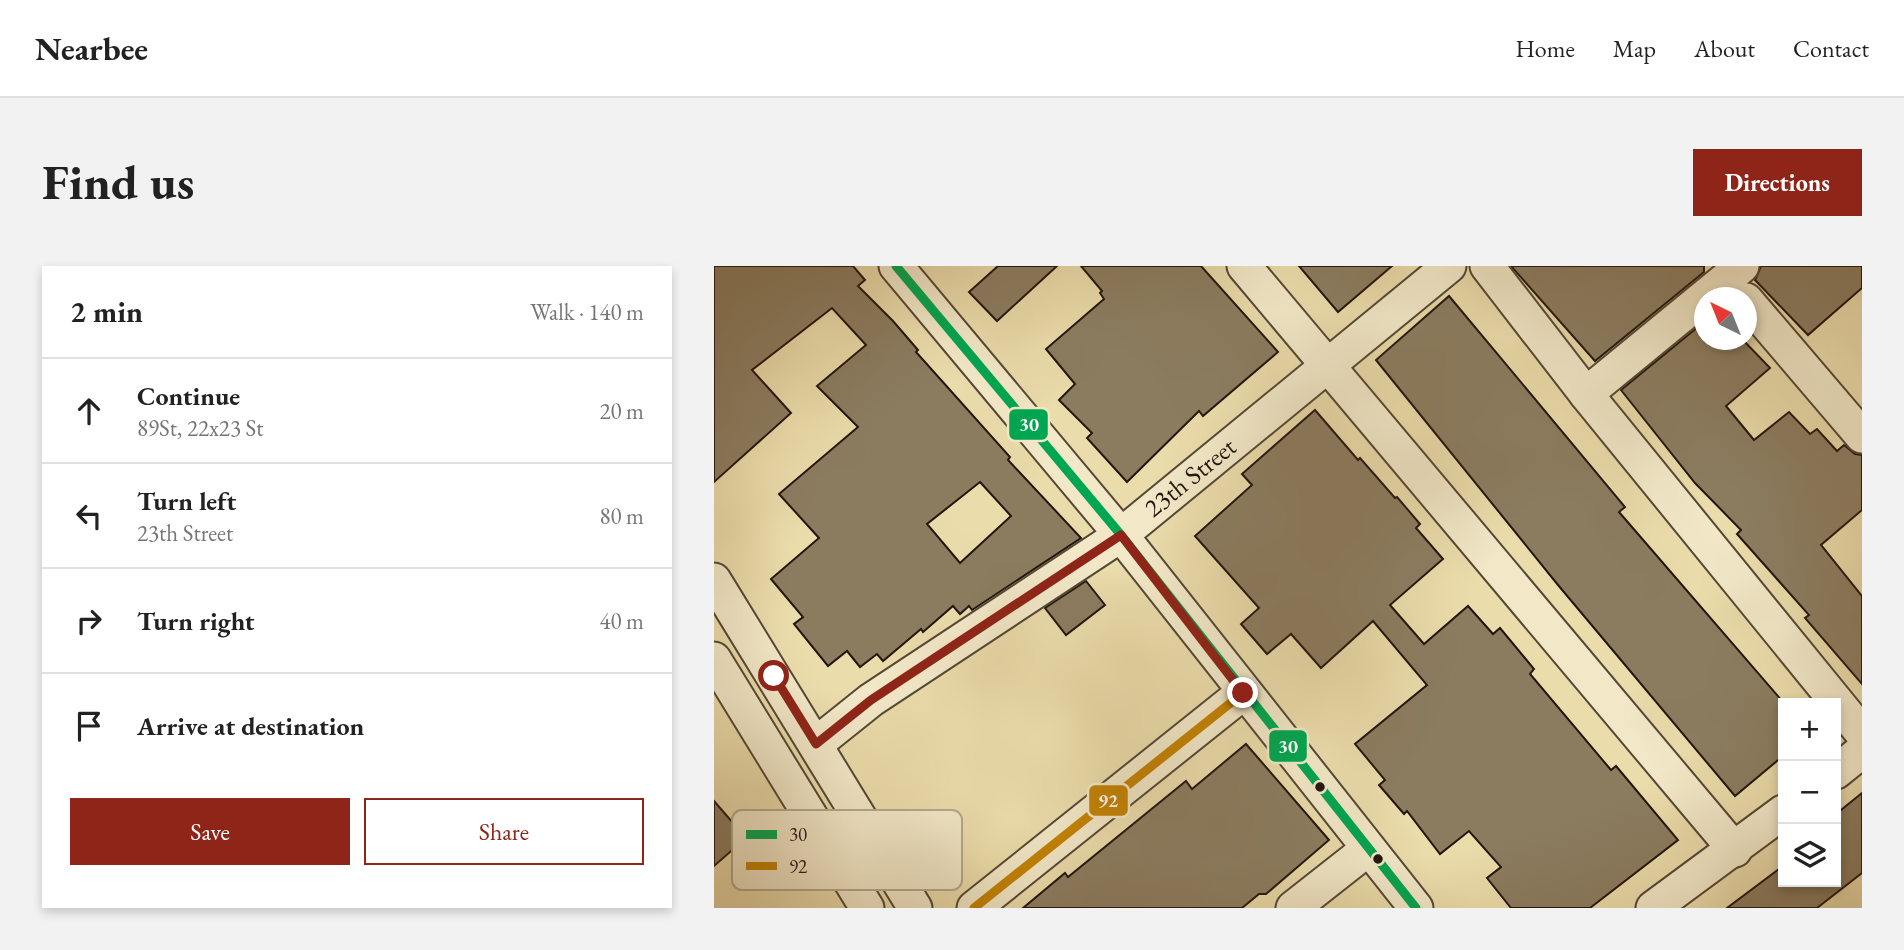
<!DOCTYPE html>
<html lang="en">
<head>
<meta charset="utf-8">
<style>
	:root { --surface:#fff; --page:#f2f2f2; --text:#222; --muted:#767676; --line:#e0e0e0; --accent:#8f2418 }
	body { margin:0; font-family:"EB Garamond",serif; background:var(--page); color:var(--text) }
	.controls { position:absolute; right:21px; bottom:21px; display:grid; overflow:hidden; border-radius:0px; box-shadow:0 4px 10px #0003 }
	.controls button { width:63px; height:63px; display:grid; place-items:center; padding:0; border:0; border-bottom:2px solid var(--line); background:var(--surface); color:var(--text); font:35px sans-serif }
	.compass { position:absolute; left:980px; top:21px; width:63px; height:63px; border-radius:50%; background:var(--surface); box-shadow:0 4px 10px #0003; rotate:317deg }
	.stop { position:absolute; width:21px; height:21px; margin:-16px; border:5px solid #8f2418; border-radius:50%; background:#fff }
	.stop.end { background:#8f2418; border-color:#fff; box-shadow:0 2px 7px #0008 }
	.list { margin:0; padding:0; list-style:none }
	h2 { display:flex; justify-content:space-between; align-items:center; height:91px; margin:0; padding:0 28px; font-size:30px }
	h2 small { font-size:23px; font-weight:400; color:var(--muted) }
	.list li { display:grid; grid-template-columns:46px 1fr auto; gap:21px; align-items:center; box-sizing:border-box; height:105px; padding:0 28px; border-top:2px solid var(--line) }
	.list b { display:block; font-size:26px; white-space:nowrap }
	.list p { margin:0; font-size:23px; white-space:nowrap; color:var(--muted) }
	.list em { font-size:23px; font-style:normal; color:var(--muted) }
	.actions { display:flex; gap:14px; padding:21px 28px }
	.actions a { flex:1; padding:16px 0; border:2px solid var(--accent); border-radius:0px; text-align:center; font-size:24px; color:var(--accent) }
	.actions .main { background:var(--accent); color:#fff }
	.icon { flex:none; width:38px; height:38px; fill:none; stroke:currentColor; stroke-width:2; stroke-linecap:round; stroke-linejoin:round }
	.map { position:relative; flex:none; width:1148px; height:642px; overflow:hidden; border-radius:0px }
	header { display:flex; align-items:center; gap:42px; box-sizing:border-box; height:98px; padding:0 35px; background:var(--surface); border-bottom:2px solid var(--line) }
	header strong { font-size:33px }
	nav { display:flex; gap:38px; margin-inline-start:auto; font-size:24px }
	.intro { display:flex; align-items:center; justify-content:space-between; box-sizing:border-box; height:168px; padding:0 42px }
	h1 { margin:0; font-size:49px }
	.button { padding:18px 32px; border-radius:0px; background:var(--accent); color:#fff; font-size:24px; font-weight:700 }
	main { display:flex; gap:42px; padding:0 42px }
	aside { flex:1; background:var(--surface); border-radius:0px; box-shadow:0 4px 10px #0003 }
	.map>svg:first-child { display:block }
	.building { fill:#8b7c60; stroke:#22150e; stroke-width:2; fill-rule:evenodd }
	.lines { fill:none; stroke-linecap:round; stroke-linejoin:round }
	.minor-casing { stroke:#544735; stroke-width:37 }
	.minor { stroke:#f2e8c8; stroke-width:33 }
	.bus-1-casing { stroke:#f2e8c8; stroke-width:14 }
	.bus-2-casing { stroke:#f2e8c8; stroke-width:14 }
	.bus-1 { stroke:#00a651; stroke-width:9 }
	.bus-2 { stroke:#c28204; stroke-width:9 }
	.route { stroke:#8f2418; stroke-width:9 }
	.bus-dot { fill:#22150e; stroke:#f2e8c8; stroke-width:2.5 }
	.labels { text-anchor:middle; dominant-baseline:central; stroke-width:5; stroke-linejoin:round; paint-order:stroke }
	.street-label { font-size:26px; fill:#22150e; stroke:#f2e8c8 }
	.key { fill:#f2e8c8; stroke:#b4a990; stroke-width:2 }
	.key-label { font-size:19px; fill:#22150e }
	.line-badge { stroke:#f2e8c8; stroke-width:2.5 }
	.badge-label { font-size:19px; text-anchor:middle; font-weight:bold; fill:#fff }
</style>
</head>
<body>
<header>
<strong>Nearbee</strong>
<nav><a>Home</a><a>Map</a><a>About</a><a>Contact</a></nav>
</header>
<div class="intro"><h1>Find us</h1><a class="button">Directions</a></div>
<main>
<aside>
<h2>2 min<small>Walk · 140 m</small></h2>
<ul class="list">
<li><svg class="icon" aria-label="ahead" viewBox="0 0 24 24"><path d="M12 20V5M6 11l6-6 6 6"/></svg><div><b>Continue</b><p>89St, 22x23 St</p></div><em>20 m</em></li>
<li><svg class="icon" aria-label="left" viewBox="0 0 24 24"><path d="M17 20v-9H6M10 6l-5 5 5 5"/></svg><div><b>Turn left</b><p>23th Street</p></div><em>80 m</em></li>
<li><svg class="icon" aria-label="right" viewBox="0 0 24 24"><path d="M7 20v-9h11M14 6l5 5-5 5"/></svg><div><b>Turn right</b></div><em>40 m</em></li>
<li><svg class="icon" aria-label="arrive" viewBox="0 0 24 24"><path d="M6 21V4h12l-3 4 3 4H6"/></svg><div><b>Arrive at destination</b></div></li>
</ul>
<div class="actions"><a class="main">Save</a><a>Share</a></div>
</aside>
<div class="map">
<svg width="1148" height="642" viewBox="0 0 1148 642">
	<rect width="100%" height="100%" fill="#ebdcab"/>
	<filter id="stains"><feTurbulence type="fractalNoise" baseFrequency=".00286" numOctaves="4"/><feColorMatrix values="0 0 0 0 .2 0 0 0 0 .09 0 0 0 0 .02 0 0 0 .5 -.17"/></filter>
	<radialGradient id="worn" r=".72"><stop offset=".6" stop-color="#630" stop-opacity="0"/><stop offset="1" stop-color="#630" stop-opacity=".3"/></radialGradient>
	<!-- building -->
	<g class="building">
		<path d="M0,0H139L151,14L144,20L179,55L204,84L202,86L296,191L294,194L367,272L258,344L255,340L246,348L239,340L209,366L207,363L169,395L163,388L146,401L133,385L114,400L80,358L89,351L57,313L105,272L65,228L144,161L103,120L152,79L118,42L38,104L77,147L0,216ZM266,216L297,250L246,297L213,258Z"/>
		<path d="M284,0H343L283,55L255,26Z"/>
		<path d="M367,0H487L564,86L489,150L485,145L413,216L373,172L378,167L345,134L361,118L332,83L390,33L386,27L388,25Z"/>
		<path d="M585,0H678L624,46Z"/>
		<path d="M797,0H990V6L881,95Z"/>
		<path d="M1047,0H1148V22L1094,69L1041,14Z"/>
		<path d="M735,30L911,241L905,246L1069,436V490L1021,530L844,319L662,94Z"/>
		<path d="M990,56V74H1029L1056,102L1012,140L1040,174L1075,146L1096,168L1103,163L1123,185L1130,179L1141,188L1148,189V244L1107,279L1148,330V418L1091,352L1095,349L1023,268L1027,264L981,217L907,124Z"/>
		<path d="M601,144L644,194L646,192L681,232L683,231L706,258L702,262L729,293L676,339L710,378L754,340L779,368L786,362L820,403L816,408L897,504L902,500L964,574L876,642H797L773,612L787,601L755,565L726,588L693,545L690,548L665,519L671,514L641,478L713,419L659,355L607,402L577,368L553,388L527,358L545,342L481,270L538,219L528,208Z"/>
		<path d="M372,315L391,339L352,369L331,342Z"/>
		<path d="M532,478L615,574L552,628H545L528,642H309L351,607L354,611L472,515L478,523Z"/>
		<path d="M1148,527V607L1103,642H1013L1069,600V616H1122V548Z"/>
		<path d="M0,535L32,572L0,600Z"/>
	</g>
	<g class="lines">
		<defs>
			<g id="minor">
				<path d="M182,0L407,269L702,642"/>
				<path d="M530,0L1021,584"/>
				<path d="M773,0L872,128L1148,467"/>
				<path d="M1032,34L1148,170"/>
				<path d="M872,128L1028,0"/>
				<path d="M0,314L201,642"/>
				<path d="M0,393L153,642"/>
				<path d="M102,478L157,434L407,269L735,0"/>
				<path d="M1122,506L1148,485"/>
				<path d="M260,642L529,427"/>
				<path d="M579,642L654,583"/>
				<path d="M939,642L1069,546"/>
			</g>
		</defs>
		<!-- minor casing -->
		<use href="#minor" class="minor-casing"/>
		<!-- minor -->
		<use href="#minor" class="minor"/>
		<defs>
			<path id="bus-1" d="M182,0L407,269L702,642"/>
			<path id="bus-2" d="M260,642L529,427"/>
		</defs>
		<!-- bus-1 casing -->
		<use href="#bus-1" class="bus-1-casing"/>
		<!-- bus-2 casing -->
		<use href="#bus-2" class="bus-2-casing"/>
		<!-- bus-1 -->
		<use href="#bus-1" class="bus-1"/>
		<!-- bus-2 -->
		<use href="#bus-2" class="bus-2"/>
	</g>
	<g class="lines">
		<!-- route -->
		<path class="route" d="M60,410L102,478L157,434L407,269L529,427"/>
	</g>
	<!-- markers -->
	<g class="bus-dot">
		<circle cx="606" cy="521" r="6"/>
		<circle cx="664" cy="593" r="6"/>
	</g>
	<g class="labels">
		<!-- street labels -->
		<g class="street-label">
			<text transform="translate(476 211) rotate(-39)">23th Street</text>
		</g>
	</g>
	<!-- legend -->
	<rect x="18" y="544" width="230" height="80" rx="10" class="key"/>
	<rect x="32" y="564" width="31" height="9" fill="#00a651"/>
	<rect x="32" y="596" width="31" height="8" fill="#c28204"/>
	<g class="key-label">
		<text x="75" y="575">30</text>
		<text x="75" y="607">92</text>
	</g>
	<g class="line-badge">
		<rect x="294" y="142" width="41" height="33" rx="7" fill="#00a651"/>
		<rect x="554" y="463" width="40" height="34" rx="7" fill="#00a651"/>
		<rect x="374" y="518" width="41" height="33" rx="7" fill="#c28204"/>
	</g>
	<g class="badge-label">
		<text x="315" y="165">30</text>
		<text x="574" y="487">30</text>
		<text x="394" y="541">92</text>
	</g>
	<rect width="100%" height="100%" filter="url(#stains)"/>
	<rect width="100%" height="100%" fill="url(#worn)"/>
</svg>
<div class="controls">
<button>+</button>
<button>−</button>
<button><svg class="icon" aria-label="layers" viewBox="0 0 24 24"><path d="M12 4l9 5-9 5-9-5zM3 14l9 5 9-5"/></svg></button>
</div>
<svg class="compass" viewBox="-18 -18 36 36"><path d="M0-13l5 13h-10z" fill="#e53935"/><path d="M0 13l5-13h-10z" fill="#767676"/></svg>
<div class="stop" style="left:60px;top:410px"></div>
<div class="stop end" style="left:529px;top:427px"></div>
</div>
</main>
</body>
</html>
